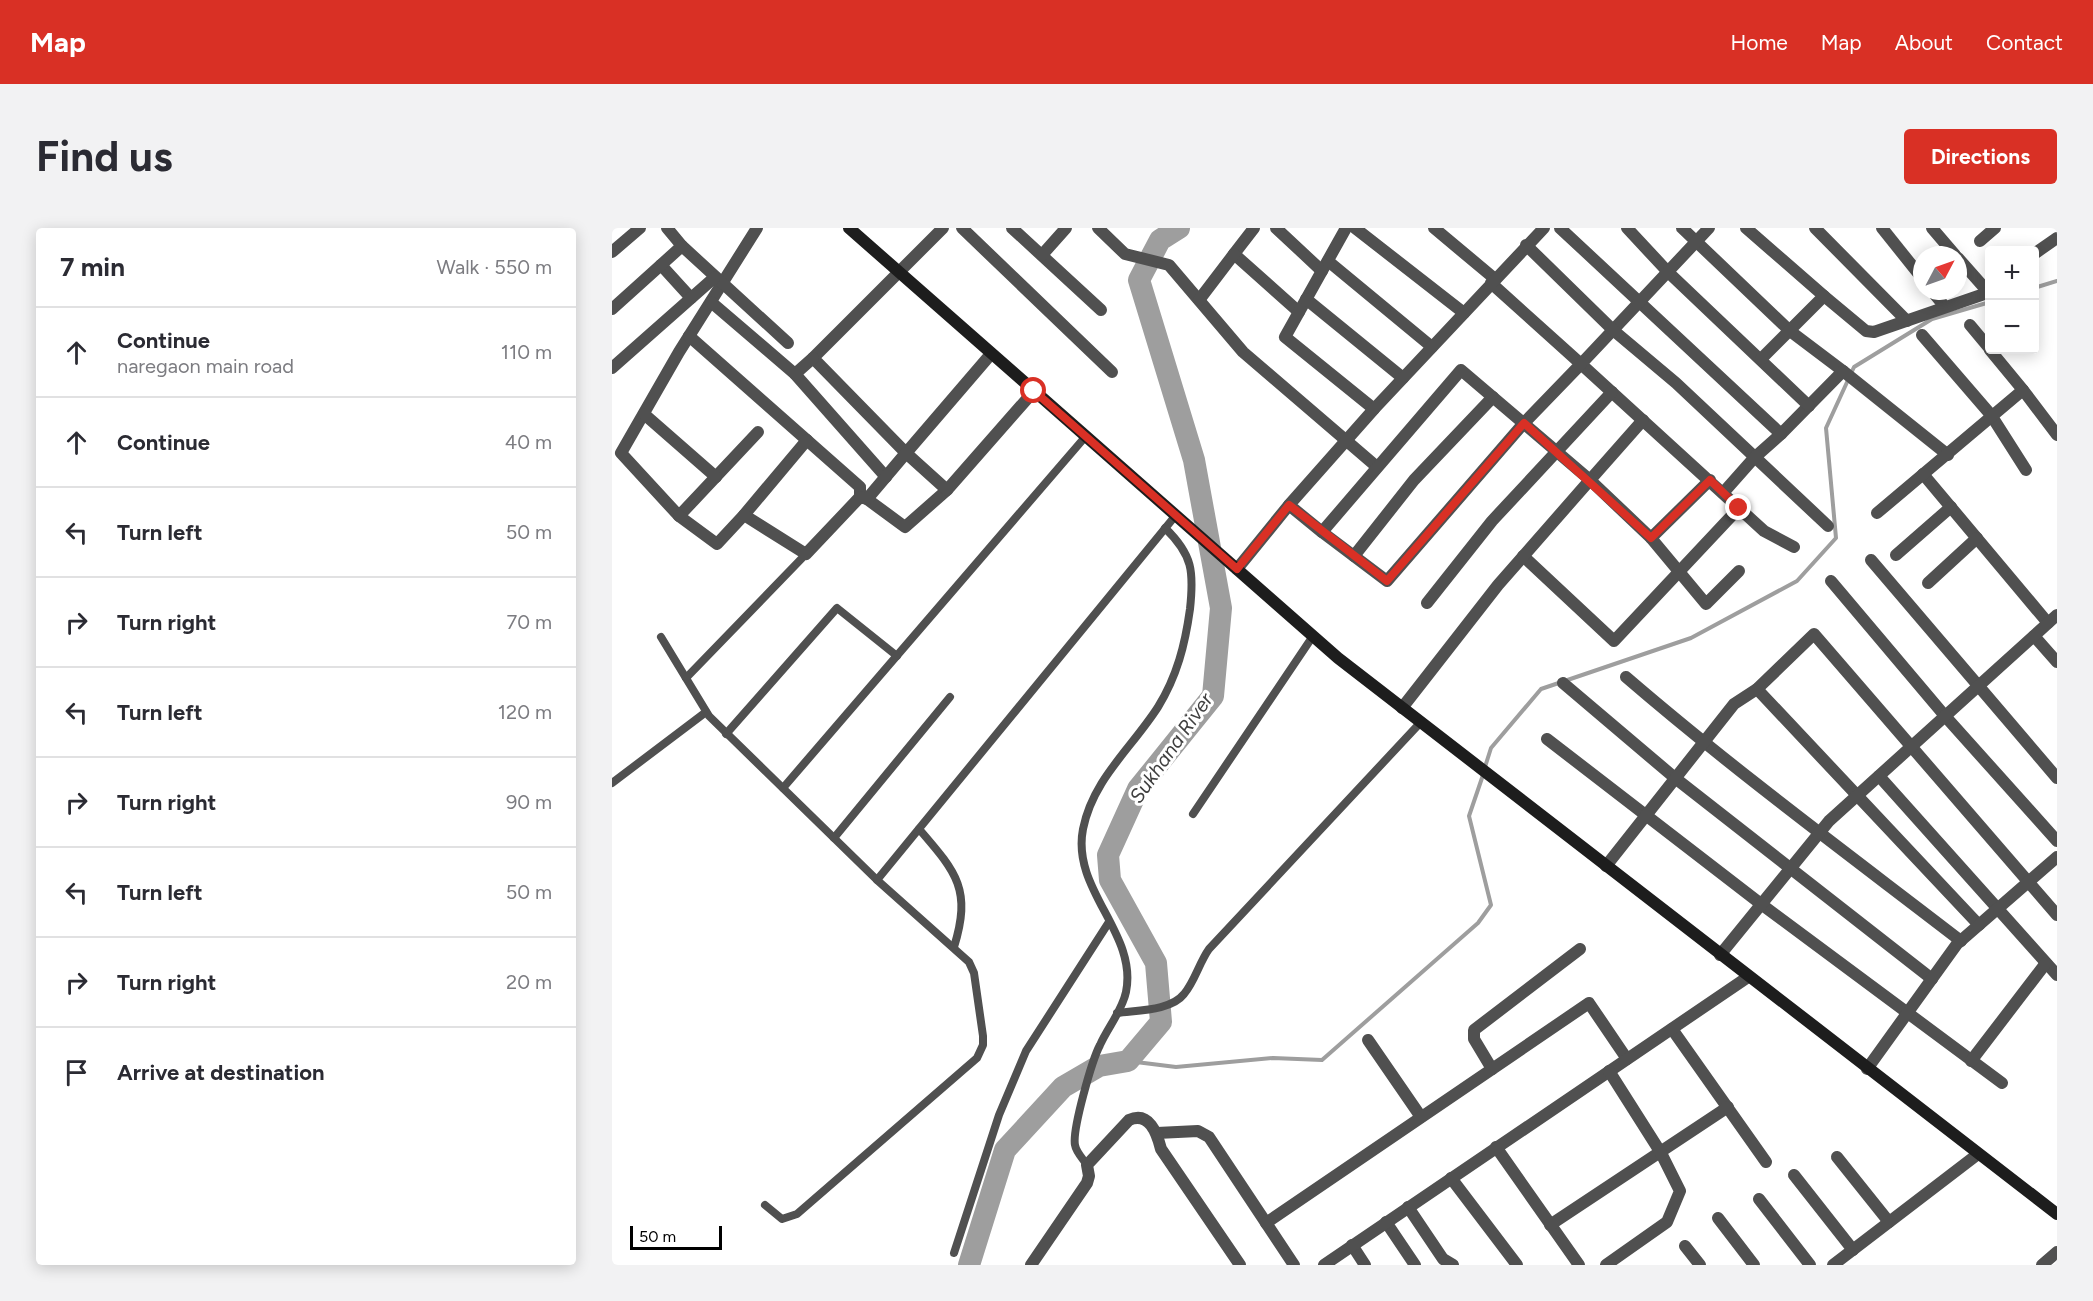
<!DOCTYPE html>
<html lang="en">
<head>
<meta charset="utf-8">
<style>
	:root { --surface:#fff; --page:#f2f2f3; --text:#2b2b33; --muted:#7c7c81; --line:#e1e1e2; --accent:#d93025 }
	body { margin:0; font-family:Figtree,sans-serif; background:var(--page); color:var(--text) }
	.controls { position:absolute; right:18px; top:18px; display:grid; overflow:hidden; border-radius:6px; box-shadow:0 3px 15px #0003 }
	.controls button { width:54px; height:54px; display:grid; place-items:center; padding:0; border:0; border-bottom:2px solid var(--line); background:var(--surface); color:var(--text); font:30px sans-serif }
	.compass { position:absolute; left:1301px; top:18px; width:54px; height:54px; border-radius:50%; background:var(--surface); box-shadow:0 3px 15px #0003; rotate:49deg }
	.scale { position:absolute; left:18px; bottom:15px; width:92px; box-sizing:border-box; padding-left:6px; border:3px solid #000; border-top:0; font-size:16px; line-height:21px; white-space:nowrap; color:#000; -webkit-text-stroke:4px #fff; paint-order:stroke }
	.stop { position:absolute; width:18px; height:18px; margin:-14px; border:4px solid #d93025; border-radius:50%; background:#fff }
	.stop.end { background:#d93025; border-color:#fff; box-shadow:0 2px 6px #0008 }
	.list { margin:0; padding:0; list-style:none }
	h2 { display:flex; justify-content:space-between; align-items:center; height:78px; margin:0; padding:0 24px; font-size:26px }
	h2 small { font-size:20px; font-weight:400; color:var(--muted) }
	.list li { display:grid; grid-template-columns:39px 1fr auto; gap:18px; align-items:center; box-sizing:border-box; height:90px; padding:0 24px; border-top:2px solid var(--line) }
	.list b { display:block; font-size:22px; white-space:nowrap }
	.list p { margin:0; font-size:20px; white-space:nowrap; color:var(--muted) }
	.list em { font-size:20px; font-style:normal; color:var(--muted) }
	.icon { flex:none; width:33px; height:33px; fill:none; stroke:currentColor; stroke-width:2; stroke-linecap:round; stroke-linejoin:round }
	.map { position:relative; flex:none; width:1445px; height:1037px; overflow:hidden; border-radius:6px }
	header { display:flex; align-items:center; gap:36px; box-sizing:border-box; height:84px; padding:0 30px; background:var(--accent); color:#fff }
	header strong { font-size:28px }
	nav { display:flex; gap:33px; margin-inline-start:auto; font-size:21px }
	.intro { display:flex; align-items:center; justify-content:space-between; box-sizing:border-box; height:144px; padding:0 36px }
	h1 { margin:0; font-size:42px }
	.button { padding:15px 27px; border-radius:6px; background:var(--accent); color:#fff; font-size:21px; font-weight:700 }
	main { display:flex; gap:36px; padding:0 36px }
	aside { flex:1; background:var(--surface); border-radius:6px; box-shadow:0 3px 15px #0003 }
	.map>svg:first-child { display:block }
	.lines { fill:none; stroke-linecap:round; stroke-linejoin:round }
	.stream { stroke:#9e9e9e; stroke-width:4 }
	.river { stroke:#9e9e9e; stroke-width:22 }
	.lane { stroke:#505050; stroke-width:8 }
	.street { stroke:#505050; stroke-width:12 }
	.secondary { stroke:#1d1d1d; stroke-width:12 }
	.route { stroke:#d93025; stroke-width:8 }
	.labels { text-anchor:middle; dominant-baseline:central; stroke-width:6; stroke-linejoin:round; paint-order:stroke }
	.water-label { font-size:20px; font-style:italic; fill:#3f3f3f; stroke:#fff }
</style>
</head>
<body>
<header>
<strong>Map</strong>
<nav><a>Home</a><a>Map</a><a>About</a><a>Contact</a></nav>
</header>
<div class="intro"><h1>Find us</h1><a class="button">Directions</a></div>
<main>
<aside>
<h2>7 min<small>Walk · 550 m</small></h2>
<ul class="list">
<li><svg class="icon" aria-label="ahead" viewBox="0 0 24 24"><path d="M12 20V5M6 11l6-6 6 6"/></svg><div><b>Continue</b><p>naregaon main road</p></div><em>110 m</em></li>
<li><svg class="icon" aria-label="ahead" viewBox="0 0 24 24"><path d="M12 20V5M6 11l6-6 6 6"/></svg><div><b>Continue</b></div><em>40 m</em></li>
<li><svg class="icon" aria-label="left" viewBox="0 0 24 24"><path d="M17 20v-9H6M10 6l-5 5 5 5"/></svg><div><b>Turn left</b></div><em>50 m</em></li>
<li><svg class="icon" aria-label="right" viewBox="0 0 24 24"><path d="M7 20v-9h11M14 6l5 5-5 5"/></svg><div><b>Turn right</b></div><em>70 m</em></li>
<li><svg class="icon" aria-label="left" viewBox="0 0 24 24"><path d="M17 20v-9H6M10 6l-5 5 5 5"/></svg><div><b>Turn left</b></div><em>120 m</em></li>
<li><svg class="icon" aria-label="right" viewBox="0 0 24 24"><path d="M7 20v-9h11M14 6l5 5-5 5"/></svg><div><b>Turn right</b></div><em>90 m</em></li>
<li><svg class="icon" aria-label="left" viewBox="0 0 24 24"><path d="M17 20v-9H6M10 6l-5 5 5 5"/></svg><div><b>Turn left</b></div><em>50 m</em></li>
<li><svg class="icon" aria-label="right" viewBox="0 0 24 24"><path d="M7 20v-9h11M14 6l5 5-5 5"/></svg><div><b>Turn right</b></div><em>20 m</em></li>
<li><svg class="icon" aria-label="arrive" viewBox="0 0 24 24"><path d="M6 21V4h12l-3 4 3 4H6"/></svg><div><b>Arrive at destination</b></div></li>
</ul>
</aside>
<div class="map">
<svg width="1445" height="1037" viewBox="0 0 1445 1037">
	<rect width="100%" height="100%" fill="#fff"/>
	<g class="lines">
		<!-- stream -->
		<g class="stream">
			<path d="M1422,60L1445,53"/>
			<path d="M873,539L879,520L929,461L1079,410L1185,353L1224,310L1214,200L1242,139L1320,91L1378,74"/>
			<path d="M516,833L564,839L661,830L710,832L866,695L879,677L857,588L871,547"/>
		</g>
		<!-- river -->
		<path class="river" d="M357,1037L393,922L451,859L487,838L516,833L549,794L544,735L498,652L496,627L526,561L601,468L609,380L582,232L527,52L548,12L567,0"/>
		<!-- lane -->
		<g class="lane">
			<path d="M49,409L97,488L265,652L357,734L362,745L371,808V817L365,830L185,986L170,991L153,977"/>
			<path d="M74,450L194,326"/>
			<path d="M114,506L225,380L285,428"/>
			<path d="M0,555L94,484"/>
			<path d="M171,560L474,208"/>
			<path d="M581,586L701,408"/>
			<path d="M307,601C344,644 360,661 342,719"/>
			<path d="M222,610L338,469"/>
			<path d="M265,652L564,287"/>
			<path d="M505,785C524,782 559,783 572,766C583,753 587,735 597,721L809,494"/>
			<path d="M475,937C471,931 464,924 463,917C460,902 480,832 488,817C496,799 510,783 514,764C526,705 459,662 471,601C481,551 519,521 546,479C565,448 573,417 578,381C582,344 581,327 553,300"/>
			<path d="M342,1025L387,887L414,823L497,694"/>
		</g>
		<!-- street -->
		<g class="street">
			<path d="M55,0L70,18"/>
			<path d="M145,0L67,124L9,225L67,288L146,204"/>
			<path d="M331,0L201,130L294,225L379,126"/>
			<path d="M350,0L500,144"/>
			<path d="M400,0L489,82"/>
			<path d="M486,0L513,26L557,37L631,124L765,239"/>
			<path d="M642,0L622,26L687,84"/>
			<path d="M664,0L710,43"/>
			<path d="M734,0L673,109L762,181"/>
			<path d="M743,0L852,85"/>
			<path d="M822,0L883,51"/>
			<path d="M948,0L1169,206L1231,143L1178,103L1070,0"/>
			<path d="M1015,0L1056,44L1197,178"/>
			<path d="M1097,0L969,136L1152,303L1182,319"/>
			<path d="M1134,0L1212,68L1149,131"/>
			<path d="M1203,0L1295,93"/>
			<path d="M1270,0L1310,50"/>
			<path d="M1320,0L1343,27"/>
			<path d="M1368,13L1383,0"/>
			<path d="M914,17L1001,102L1064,155L1216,298"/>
			<path d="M0,24L28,0"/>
			<path d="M1422,26L1445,10"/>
			<path d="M430,27L454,0"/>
			<path d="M1346,30L1377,65"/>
			<path d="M716,33L820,119"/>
			<path d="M49,37L79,70"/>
			<path d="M1320,63L1333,79"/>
			<path d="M1212,68L1254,103L1262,104L1378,64"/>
			<path d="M694,71L791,150"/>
			<path d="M587,72L622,26"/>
			<path d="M99,74L183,146L201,130"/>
			<path d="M0,81L70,18L176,115"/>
			<path d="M1358,97L1378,121"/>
			<path d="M1310,107L1379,187L1414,242"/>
			<path d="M77,108L248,259V269"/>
			<path d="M1378,122L1411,162"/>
			<path d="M0,140L103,49"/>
			<path d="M1231,143L1336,227"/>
			<path d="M183,146L274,249"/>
			<path d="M32,186L104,249"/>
			<path d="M1031,192L978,252L1039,310L1094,376L1127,343"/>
			<path d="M1311,246L1436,395"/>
			<path d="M1111,265L1142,230L1169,206"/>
			<path d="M255,271L293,299L335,262"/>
			<path d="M1265,285L1411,162L1445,207"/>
			<path d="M132,287L195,212"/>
			<path d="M67,288L105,316L132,287L194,326L248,269L255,271L294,225L335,262L422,163"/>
			<path d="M710,304L775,353L912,195L969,136L879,55"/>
			<path d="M1039,310L1098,252"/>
			<path d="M1284,327L1339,279"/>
			<path d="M742,328L802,252L881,169"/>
			<path d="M911,328L1002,413L1127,280"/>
			<path d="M1259,332L1445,550"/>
			<path d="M625,341L677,277"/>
			<path d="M1219,353L1333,488L1445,613"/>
			<path d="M1316,355L1365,310"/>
			<path d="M815,375L880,293L1000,164"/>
			<path d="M1422,408L1445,434"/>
			<path d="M1014,449C1122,542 1236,626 1349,713"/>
			<path d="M951,455L1063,550L1320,751"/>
			<path d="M1145,461L1367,697"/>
			<path d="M790,480L886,357L978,252L849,142L710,304L677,277L762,181L932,0"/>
			<path d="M935,511L1149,676L1390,855"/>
			<path d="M1267,548L1445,747"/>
			<path d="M994,638L1122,476L1145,461L1202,406L1445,687"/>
			<path d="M1108,727L1217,593L1445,387"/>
			<path d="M1060,801L1154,934"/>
			<path d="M756,812L809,889"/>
			<path d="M1359,833L1434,735"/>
			<path d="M880,841L862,811V802L968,721"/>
			<path d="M1255,841L1345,716L1445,629"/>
			<path d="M545,905L586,903L597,909L682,1037"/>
			<path d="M884,919L967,1037"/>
			<path d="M1225,929L1277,994"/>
			<path d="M1182,947L1241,1022"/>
			<path d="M839,950L905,1037"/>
			<path d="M1147,971L1198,1037"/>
			<path d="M796,979L831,1031L841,1037"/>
			<path d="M1106,990L1142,1037"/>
			<path d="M774,994L803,1037"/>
			<path d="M654,995L977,775L1015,831"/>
			<path d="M938,997L1116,879"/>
			<path d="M740,1017L753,1037"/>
			<path d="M1073,1018L1088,1037"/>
			<path d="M419,1037L475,955L477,948L475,937L517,892C537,883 545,905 549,921L628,1037"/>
			<path d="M712,1037L1136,749"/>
			<path d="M994,1037L1055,994L1068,963L1049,925L997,843"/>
			<path d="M1221,1037L1366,926"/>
			<path d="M1430,1037L1445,1024"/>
		</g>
		<!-- secondary -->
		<path class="secondary" d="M237,0L726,430L1445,986"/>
	</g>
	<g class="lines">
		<!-- route -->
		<path class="route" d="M422,163L625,341L677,277L775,353L912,195L1039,310L1098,252L1127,280"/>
	</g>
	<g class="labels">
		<!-- water labels -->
		<g class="water-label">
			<text transform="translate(559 520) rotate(-55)">Sukhana River</text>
		</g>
	</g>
</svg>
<div class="controls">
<button>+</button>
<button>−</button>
</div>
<svg class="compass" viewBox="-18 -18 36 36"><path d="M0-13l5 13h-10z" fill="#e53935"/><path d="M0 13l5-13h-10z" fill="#7c7c81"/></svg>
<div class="scale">50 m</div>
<div class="stop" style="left:422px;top:163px"></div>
<div class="stop end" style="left:1127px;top:280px"></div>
</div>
</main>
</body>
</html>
